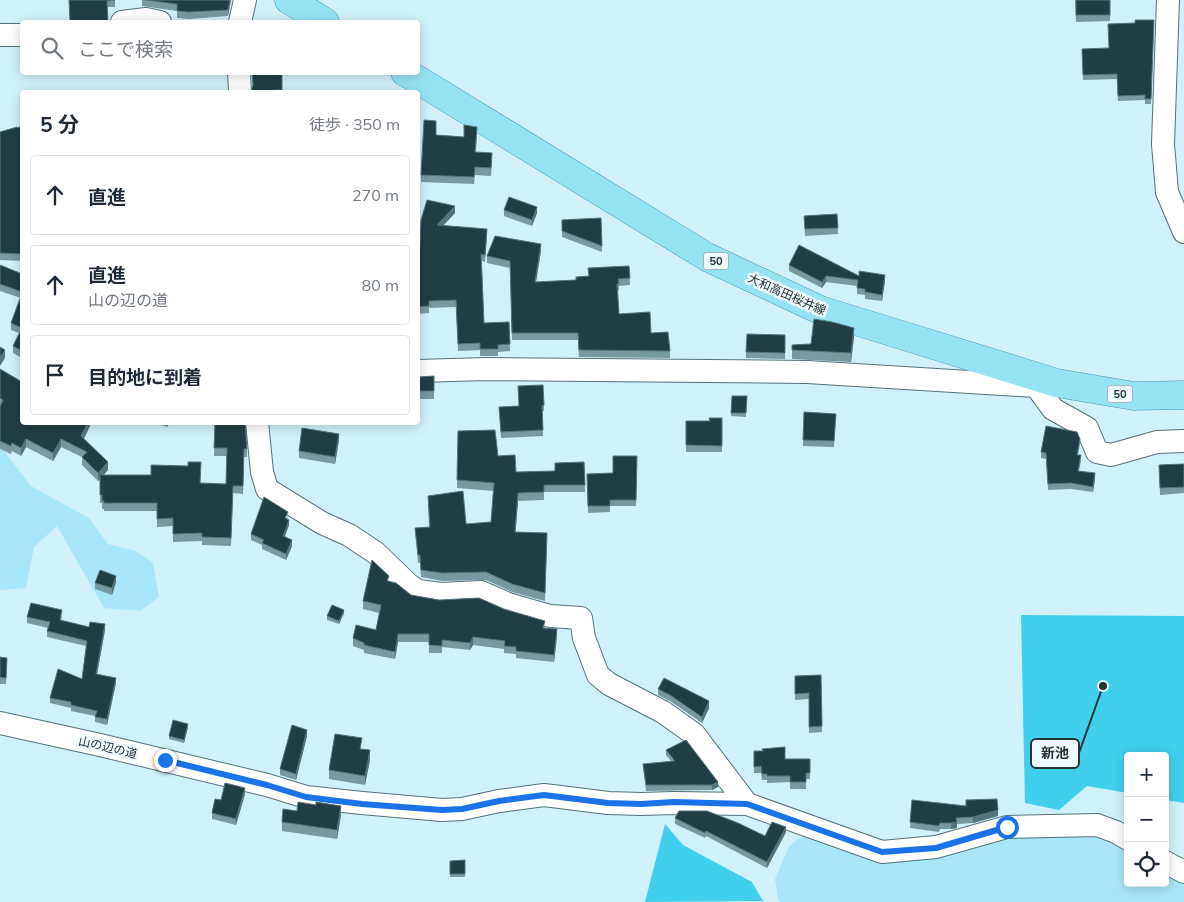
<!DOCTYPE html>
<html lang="ja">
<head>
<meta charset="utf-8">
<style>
	:root { --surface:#fff; --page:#f2f2f3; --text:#1f2937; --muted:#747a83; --line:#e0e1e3 }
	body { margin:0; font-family:Mulish,"Noto Sans JP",sans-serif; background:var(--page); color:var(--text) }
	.controls { position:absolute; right:15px; bottom:15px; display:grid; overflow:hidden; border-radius:5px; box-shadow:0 2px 12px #0003 }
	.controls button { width:45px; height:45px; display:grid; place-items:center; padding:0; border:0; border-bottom:1px solid var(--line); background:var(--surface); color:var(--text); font:25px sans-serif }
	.stop { position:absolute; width:15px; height:15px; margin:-11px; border:4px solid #1a73e8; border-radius:50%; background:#fff }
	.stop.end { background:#1a73e8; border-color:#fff; box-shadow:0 1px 5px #0008 }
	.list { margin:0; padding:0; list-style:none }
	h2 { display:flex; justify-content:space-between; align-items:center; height:65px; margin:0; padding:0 20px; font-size:21px }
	h2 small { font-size:16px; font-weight:400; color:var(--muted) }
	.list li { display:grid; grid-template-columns:32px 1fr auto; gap:15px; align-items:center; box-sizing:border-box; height:80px; margin:0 10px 10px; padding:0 10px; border:1px solid var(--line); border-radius:5px }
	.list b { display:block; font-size:19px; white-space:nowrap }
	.list p { margin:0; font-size:16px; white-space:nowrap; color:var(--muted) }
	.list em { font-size:16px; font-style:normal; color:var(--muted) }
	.icon { flex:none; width:28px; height:28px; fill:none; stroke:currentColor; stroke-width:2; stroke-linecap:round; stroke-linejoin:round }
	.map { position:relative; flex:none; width:1184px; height:902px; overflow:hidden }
	.search { position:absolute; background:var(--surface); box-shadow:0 2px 12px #0003; left:20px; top:20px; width:400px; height:55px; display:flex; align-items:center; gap:12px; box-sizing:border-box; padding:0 18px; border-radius:5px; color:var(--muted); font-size:19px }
	.panel { position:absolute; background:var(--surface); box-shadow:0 2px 12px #0003; left:20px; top:90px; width:400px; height:335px; border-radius:5px }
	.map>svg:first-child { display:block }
	.green { fill:#a9e7f8 }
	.water { fill:#41cfee }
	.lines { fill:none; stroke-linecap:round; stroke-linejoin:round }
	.minor-casing { stroke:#55727a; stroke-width:24 }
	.major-casing { stroke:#4299ad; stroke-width:29 }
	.minor { stroke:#fff; stroke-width:22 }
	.major { stroke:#96e3f4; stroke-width:28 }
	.wall { fill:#79989f }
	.shaded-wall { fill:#56747b }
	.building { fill:#223e45; stroke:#56747b }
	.route { stroke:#1a73e8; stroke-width:6 }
	.labels { text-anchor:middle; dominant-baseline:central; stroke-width:5; stroke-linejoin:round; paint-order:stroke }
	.shield { fill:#edfafd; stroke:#626f72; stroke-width:1 }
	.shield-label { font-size:11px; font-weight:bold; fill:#273437 }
	.street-label { font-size:12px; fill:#273437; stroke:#edfafd }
	.leader { fill:none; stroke:#273437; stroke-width:2 }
	.callout-dot { fill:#273437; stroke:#edfafd; stroke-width:2 }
	.callout { fill:#edfafd; stroke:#273437; stroke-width:2 }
	.callout-label { font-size:14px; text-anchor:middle; font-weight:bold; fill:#273437 }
</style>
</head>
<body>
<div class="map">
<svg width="1184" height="902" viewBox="0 0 1184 902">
	<rect width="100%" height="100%" fill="#d0f1f9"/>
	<!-- green -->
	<g class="green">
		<path d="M0,446L31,486L89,518L108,544L136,551L153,563L159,597L140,611L104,608L57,526L34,547L26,588L0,590Z"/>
		<path d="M1086,832L1128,846V883H1165V869L1184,881V902H780L778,900L775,879L789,846L805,834L831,844Z"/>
	</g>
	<!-- water -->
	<g class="water">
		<path d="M1021,615L1184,616V803L1165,800V756H1128V793L1087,786L1059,810L1025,803Z"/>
		<path d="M665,824L683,845L752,882L763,901L645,902Z"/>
	</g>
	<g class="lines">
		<defs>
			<g id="minor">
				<path d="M1168,0L1163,144L1167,192L1184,232"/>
				<path d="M122,22L146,19L160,22"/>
				<path d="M240,22L245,0"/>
				<path d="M0,35H22"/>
				<path d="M239,72L240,92"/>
				<path d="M418,371L486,369L807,372L1036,386L1046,385"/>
				<path d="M1036,386L1053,409L1087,428L1097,452L1111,455L1157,442L1184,441"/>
				<path d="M257,422L262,472L267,489L322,523L349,535L376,553L409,585L418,591L441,594L481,592L508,604L550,616L581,618L584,638L598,675L609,684L663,712L694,734L747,804"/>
				<path d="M0,723L100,745L267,785L306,797L362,803L442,810L462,809L499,801L544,795L608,803L641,804L674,803L747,804L882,852L936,847L1007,827L1097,825L1116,832L1128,839"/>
				<path d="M1165,862L1184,872"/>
			</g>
			<g id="major">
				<path d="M289,0L325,22"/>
				<path d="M405,72L707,257L820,310L1057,383L1134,396L1184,395"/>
			</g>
		</defs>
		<!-- minor casing -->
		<use href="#minor" class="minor-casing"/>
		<!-- major casing -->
		<use href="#major" class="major-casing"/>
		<!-- minor -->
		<use href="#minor" class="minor"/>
		<!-- major -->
		<use href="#major" class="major"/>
	</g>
	<!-- wall -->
	<g class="wall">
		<path d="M69,0H115V7H107L108,22H70Z"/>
		<path d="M142,0H231L228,16L189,19L177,18V11L142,6Z"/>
		<path d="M1075,0H1110V21L1076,22Z"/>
		<path d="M1154,20L1151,104H1145V100L1118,101L1117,79L1083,80L1082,49L1109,48L1135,23Z"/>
		<path d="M190,72H226V73Z"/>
		<path d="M252,72H289V75H282V92H251L253,86Z"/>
		<path d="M22,126V261L0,260V132Z"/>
		<path d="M477,134L476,152L492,161L491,176L475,175L474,184L421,182V175L436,135L464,137Z"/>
		<path d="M504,210L537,213L532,226L504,216Z"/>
		<path d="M455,213L443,226L487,237L485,262L482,261L484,323L509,322L510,351L498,352V356H480V350L458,351L456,307L429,308V313L418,314V280L421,220Z"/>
		<path d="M837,214L838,234L805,236L804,216Z"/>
		<path d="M601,218L602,252L562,237V220Z"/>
		<path d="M541,251L536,282L576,280L629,266L630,285L619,286V290L618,291L619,314L651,333L670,351V358L579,357L578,340H512L510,268L487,263V256Z"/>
		<path d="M0,265L22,274V358L13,353V346L19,333L11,330V323L21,298L0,291Z"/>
		<path d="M789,265L885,281L882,301L865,299V295L857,294V286L826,282L822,288L789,271Z"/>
		<path d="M785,335V359L746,358V352Z"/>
		<path d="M854,337L851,362L792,359V345L811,344Z"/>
		<path d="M0,369L90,422V426L84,439L108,470L103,475L200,483L226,484V456H214L215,422L247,449V457H244L243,494L233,493L231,546L202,545V541L173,542V526L157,527V511H104V509H102V503H100V479L98,481L82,465V457L61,447L53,461L26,447L21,456L12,451L11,454L0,449Z"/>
		<path d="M434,376V399H418V377Z"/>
		<path d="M543,385L544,411H542L543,436L501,438L499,407L518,406Z"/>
		<path d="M747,396L746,417L731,416V413Z"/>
		<path d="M804,412L836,414L834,447L803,446Z"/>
		<path d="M722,418V452H686V421H710Z"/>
		<path d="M150,422H169L168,427Z"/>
		<path d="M458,431L498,456L516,472L555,471L584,462L585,492H544V500L518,501L515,532L547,541L545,601L512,592L486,580L442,581L421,577L420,563H418L415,528L429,527L428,496L466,524L491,522L494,491L457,488Z"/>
		<path d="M339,440L335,464L299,458V451Z"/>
		<path d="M1080,444L1078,455L1081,461L1079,471L1095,479L1093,492L1071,489L1048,490L1046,459L1041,458V452Z"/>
		<path d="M637,456L636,506H610V512L588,513L587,474L613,473Z"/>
		<path d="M1184,464V493L1160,495L1159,465Z"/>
		<path d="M288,517L287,519L289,525L285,536L292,546L286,560L262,549V545L251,540V534Z"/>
		<path d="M389,581L411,595L545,628L557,637L554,662L516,658V654L504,653V649L473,645L470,650L442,647V653H429V642H398L395,659L364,653V650L353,646V638L376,630L379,613L363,609V601Z"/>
		<path d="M116,582L112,595L95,589V583Z"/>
		<path d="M344,613L339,624L327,620V616Z"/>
		<path d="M62,616L61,621L89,627L105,630L97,674L116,683L107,725L95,722V716L71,711V708L50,703V698L82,679L86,646L47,637V631L48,628L27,623V617Z"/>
		<path d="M0,657L7,664L6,684H0Z"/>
		<path d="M821,675L822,732L809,733V699L795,700V676Z"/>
		<path d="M658,689L709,708L702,723L670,701L658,695Z"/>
		<path d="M188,727L184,743L169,739V736Z"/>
		<path d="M307,736L296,780L280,775V769Z"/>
		<path d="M362,749L370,760L365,785L329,779V770Z"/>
		<path d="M666,750L718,787L712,790L646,791L643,764L671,761L666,755Z"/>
		<path d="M754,751L785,759H810V779H806V789H790V782L767,783V780H762L761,773H754Z"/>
		<path d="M245,794L236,825L212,819V813L221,800Z"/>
		<path d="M912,800L998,816L973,823L957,824V828L951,829H940L939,832L910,828Z"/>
		<path d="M316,805L341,815L337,839L282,831V822L297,811Z"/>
		<path d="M675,818L765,836L786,832L767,868L706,836L705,838L675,824Z"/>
		<path d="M465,860V877H450V861Z"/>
	</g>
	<!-- shaded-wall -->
	<g class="shaded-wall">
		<path d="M230,0H231L228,16V10Z"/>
		<path d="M455,206V213L437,232V225Z"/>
		<path d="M537,207V213L532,226V220Z"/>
		<path d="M541,244V251L535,288V282Z"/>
		<path d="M885,275V281L882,301V295Z"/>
		<path d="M826,276V282L822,288V282Z"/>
		<path d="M854,328V337L851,362V353Z"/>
		<path d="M5,350V358L0,366V358Z"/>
		<path d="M88,422H90V426L81,444V436Z"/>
		<path d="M339,434V440L335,464V457Z"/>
		<path d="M26,439V447L21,456V448Z"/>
		<path d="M61,439V447L53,461V453Z"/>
		<path d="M108,462V470L98,481V473Z"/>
		<path d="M1095,473V479L1093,492V487Z"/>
		<path d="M518,493V501L515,540V532Z"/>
		<path d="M289,520V525L283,541V536Z"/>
		<path d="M292,540V546L286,560V554Z"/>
		<path d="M116,576V582L112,595V588Z"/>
		<path d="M344,610V613L339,624V621Z"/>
		<path d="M105,624V630L96,680V674Z"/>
		<path d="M557,629V637L554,662V655Z"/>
		<path d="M398,634V642L395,659V652Z"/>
		<path d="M473,637V645L470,650V643Z"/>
		<path d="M116,678V683L107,725V719Z"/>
		<path d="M709,701V708L702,723V717Z"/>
		<path d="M188,724V727L184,743V740Z"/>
		<path d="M307,730V736L296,780V774Z"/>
		<path d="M370,750V760L365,785V776Z"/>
		<path d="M718,782V787L712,790V785Z"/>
		<path d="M245,788V794L236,825V819Z"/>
		<path d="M341,806V815L337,839V830Z"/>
		<path d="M998,810V816L973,823V817Z"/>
		<path d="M957,822V828L951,829V823Z"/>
		<path d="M786,827V832L767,868V862Z"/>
	</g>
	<!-- building -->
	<g class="building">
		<path d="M69,0H115L107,1L108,22H70Z"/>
		<path d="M145,0H230L228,10L189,12L177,11V4Z"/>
		<rect x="1076" y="0" width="34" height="15"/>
		<path d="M1135,20H1154L1151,99H1145V95L1118,96L1117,74L1083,75L1082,49L1109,48L1108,24L1135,23Z"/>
		<path d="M252,21H277V22H251Z"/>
		<path d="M252,72H282V90H275L276,92H251L253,85Z"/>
		<path d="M424,120L436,121V135L464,137V125L477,127L475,152L492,153L491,168L475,167L474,177L421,175Z"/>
		<path d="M22,126V254L0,253V132L17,127L18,128Z"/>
		<path d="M509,197L537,207L532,220L504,210Z"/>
		<path d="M427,200L455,206L437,225L487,229L485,255L481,254L484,323L509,322L510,344L498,345V349H480V343L458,344L456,300L429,301V306L418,307V280L421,220Z"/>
		<path d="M837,214L838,228L805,229L804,216Z"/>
		<path d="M601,218L602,246L562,231V220Z"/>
		<path d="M495,236L541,244L535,282L576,280V277L589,276L588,268L629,266L630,278L618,279L619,284H617L619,314L650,312L651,333L668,332L670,351L579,350L578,333H512L510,261L487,256Z"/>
		<path d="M799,245L859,276V271L885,275L882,295L865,292V289L857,288L858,280L826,276L822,282L789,265Z"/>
		<path d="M0,265L22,274V292L0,284Z"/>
		<path d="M22,293V351L13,346L22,328L11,323Z"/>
		<path d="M814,319L832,322L854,328L851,353L792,350V345L811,344Z"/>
		<path d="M747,334L785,335V353L746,352Z"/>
		<path d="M0,347L5,350L0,358Z"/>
		<path d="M0,369L22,382V422H88L81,436L108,462L98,473L82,457L87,452L61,439L53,453L26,439L21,448L12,443L11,446L0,441V407L3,400L0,398Z"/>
		<path d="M434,376V391H418V377Z"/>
		<path d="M543,385L544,405L542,406L543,430L501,432L499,407L519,406L518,386Z"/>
		<path d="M732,396H747L746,413H731Z"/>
		<path d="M804,412L836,414L834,441L803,440Z"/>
		<path d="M709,418H722V446L686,445V421H710Z"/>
		<path d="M215,422H245L247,449H244L243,486H233L231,538L202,537V533L173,534V518L157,519V503H104V501H102V495H100V475H151V465L188,466V462H201L200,483L226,484L227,448H214Z"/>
		<path d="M1046,426L1077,432L1080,439L1077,455H1081L1078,471L1095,473L1093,487L1071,483L1048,484L1046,453L1041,452Z"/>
		<path d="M302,428L339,434L335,457L299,451Z"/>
		<path d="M495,430L498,456L515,455L516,472L555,471V463L584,462L585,485H544V492L518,493L515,532L547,533L545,593L512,584L486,572L442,573L421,570L420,555H418L415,528L430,527L428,496L463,491L466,524L491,522L494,483L457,480L458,431Z"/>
		<path d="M613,456H637L636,500H610V506H588L587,474L613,473Z"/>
		<path d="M1184,464V487L1160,488L1159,465Z"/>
		<path d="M264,497L288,512L285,518L289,520L283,536L292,540L286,554L262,543L264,540L251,534Z"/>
		<path d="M372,560L389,576L387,581L396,583L411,595L439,600L479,598L504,609L545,621L543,628L557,629L554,655L516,651V647L504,646L505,641L473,637L470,643L442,640V646L429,645V634H398L395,652L364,645V643L353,638L356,625L376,630L381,605L363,601Z"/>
		<path d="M100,570L116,576L112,588L95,583Z"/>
		<path d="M31,603L62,610L60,620L89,627L90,622L105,624L96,674L116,678L107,719L95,717L97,711L71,705V702L50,698L58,669L82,679L87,641L47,631L50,622L27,617Z"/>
		<path d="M332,605L344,610L339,621L327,616Z"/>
		<path d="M0,657L7,658L6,678L0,677Z"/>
		<path d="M821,675L822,726L809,727V693L795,694V676Z"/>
		<path d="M664,678L709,701L702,717L670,695L658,689Z"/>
		<path d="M173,720L188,724L184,740L169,736Z"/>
		<path d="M292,725L307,730L296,774L280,769Z"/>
		<path d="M335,734L362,738L360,749L370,750L365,776L329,770Z"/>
		<path d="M686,740L718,782L712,785H646L643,764L675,761L666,750Z"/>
		<path d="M785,747V759H810V773H806V782H790V776H767V774H762L761,766L754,767V751H763L762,749Z"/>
		<path d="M225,783L245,788L236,819L212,813L215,799L221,800Z"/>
		<path d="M997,799L998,810L973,817L956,818L957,822L951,823H940L939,826L910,822L912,800L966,806V800Z"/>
		<path d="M298,802L316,805V802L341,806L337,830L282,822L283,809L297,811Z"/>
		<path d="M679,811H707L738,823L765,836L772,822L786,827L767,862L706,831L705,833L675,818Z"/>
		<path d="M465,860V874H450V861Z"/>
	</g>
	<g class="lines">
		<!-- route -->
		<path class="route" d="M165,760L267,785L306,797L362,804L442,810L462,809L499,801L544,795L608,803L641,804L674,802L747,804L882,852L936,848L1007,827"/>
	</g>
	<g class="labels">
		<!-- shield labels -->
		<g class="shield">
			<rect x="703.5" y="252.5" width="25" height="17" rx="4"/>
			<rect x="1107.5" y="385.5" width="25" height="17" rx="4"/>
		</g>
		<g class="shield-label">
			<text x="716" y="261">50</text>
			<text x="1120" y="394">50</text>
		</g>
		<!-- street labels -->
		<g class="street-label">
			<text transform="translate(787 294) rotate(24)">大和高田桜井線</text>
			<text transform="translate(108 747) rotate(13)">山の辺の道</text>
		</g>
	</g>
	<!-- callouts -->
	<path class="leader" d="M1103 686L1079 753"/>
	<circle class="callout-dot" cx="1103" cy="686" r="5"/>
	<rect class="callout" x="1031" y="739" width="48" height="29" rx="5"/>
	<g class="callout-label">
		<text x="1055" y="758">新池</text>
	</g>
</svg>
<div class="controls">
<button>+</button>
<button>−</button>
<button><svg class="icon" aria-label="locate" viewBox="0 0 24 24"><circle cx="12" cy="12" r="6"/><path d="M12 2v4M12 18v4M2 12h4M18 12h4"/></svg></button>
</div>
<div class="stop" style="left:1007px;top:827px"></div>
<div class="stop end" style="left:165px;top:760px"></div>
<div class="search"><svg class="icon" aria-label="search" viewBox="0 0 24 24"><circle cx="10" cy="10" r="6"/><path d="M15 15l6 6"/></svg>ここで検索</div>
<section class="panel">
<h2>5 分<small>徒歩 · 350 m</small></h2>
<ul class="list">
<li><svg class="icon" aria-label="ahead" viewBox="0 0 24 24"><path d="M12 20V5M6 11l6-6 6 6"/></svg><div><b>直進</b></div><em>270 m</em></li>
<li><svg class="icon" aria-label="ahead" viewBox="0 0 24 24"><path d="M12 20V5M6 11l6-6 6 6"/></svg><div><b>直進</b><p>山の辺の道</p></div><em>80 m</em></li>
<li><svg class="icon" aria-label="arrive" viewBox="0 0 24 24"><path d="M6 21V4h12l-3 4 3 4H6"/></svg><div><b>目的地に到着</b></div></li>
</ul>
</section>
</div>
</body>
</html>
